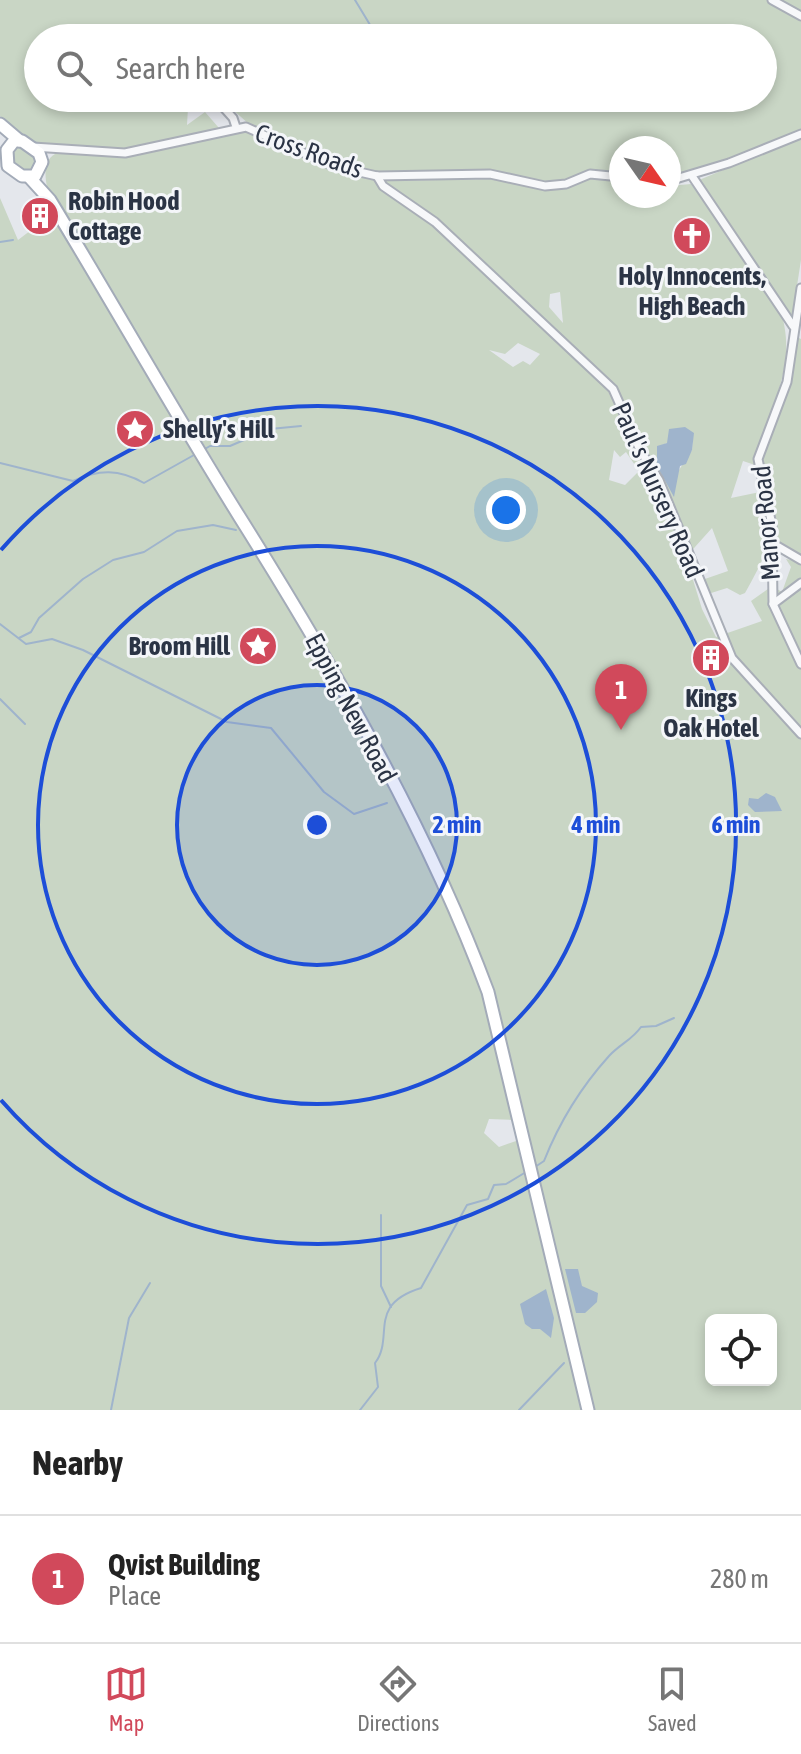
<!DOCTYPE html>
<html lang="en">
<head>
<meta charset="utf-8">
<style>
	:root { --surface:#fff; --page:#f6f6f6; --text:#222; --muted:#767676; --line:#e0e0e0; --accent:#d1495b }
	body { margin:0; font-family:"Asap Condensed",sans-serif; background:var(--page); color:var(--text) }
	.controls { position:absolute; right:24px; bottom:24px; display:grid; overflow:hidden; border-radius:12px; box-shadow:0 4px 12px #0003 }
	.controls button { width:72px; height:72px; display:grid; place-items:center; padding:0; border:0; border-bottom:2px solid var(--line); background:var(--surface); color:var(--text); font:40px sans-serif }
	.compass { position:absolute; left:609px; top:136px; width:72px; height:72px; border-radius:50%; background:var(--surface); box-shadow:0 4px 12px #0003; rotate:124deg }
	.you { position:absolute; left:506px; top:510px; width:28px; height:28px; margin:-20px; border:6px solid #fff; border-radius:50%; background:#1a73e8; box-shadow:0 0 0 12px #1a73e833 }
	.badge { display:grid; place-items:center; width:52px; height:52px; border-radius:50%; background:var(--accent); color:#fff; font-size:26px; font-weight:700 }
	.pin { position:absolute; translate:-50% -66px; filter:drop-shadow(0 2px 4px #0008) }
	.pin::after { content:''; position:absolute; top:42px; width:28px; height:24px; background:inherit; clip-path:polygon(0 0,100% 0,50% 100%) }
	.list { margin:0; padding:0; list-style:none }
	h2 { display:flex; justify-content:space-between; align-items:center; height:104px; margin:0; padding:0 32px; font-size:34px }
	h2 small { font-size:26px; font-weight:400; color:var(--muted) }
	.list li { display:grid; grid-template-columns:52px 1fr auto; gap:24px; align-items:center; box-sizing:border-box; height:128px; padding:0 32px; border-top:2px solid var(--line) }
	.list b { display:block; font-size:30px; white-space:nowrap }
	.list p { margin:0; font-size:26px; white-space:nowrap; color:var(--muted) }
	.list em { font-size:26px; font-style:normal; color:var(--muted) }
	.icon { flex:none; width:44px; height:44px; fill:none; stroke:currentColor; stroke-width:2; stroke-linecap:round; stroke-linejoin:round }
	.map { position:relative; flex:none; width:801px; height:1410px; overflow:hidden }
	.search { position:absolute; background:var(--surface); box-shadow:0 4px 12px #0003; left:24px; right:24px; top:24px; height:88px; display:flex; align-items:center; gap:20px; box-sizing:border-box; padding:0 28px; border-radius:44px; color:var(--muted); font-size:30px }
	.sheet { height:232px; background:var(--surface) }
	nav { display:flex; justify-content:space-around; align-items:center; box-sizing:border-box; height:112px; border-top:2px solid var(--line); background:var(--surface); font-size:22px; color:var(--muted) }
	nav a { display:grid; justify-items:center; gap:4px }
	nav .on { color:var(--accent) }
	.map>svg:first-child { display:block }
	.green { fill:#c9d6c5; fill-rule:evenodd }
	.water { fill:#9fb4cc }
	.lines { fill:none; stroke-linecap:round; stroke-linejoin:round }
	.stream { stroke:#9fb4cc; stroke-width:2 }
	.street-casing { stroke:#a9aeb7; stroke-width:11 }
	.primary-casing { stroke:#a3abb8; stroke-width:15 }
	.street { stroke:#f7f8fa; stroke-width:7 }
	.primary { stroke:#fff; stroke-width:11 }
	.ring { fill:none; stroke:#1d4ed8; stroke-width:4 }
	.labels { text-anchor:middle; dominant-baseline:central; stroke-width:6; stroke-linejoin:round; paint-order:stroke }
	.street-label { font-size:26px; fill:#2b3445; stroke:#f4f6f9 }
	.poi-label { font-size:26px; font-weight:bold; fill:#2b3445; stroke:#f4f6f9; text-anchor:start }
	.centre { fill:#1d4ed8; stroke:#f4f6f9; stroke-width:4 }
	.ring-label { font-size:24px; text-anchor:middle; font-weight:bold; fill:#1d4ed8; stroke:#f4f6f9; stroke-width:6; stroke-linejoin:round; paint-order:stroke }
</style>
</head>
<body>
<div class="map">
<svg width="801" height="1410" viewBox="0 0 801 1410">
	<rect width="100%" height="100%" fill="#e4e7ec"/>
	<!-- green -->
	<g class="green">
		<path d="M0,0H801V132L703,171L669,178V148H621V173L598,172L547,184L501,175L390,176L329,161L251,126L220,98H763V38H38V98H184L188,108L187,125L205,112L219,128L137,149L38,144L30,142L0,116Z"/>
		<path d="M237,132L252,133L332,169L376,181L499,179L542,190L600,177L621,179V196H669V186L691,184L779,306C801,368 767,406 755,465L743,461L731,498L760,492C774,540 769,550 745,593L740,595L727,588L708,594L702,580L728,571L712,528L686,557L702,609L716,637L762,621L751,601L772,586L782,592L791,567L786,559L801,562V1410H593L498,1018L478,948L416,820L296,596L47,187C45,176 43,161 55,154C70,146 99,157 116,156C157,155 197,139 237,132ZM560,292L563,323L549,307L550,294ZM518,343L540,354L530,365L523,361L513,367L489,350L505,354ZM693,433L692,450L679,470L657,447ZM614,450L620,457L626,452L639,471L625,485L609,480ZM711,1320H771V1380H711Z"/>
		<path d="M795,140H801V260L792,318L710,202L714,199L710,194L706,197L699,180Z"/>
		<path d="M18,144L37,156L36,169L29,173L12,164L9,150Z"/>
		<path d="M0,198L18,240L51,215L327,669L448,903L483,995L514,1120L489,1119L484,1133L499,1147L516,1141L523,1152L584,1410H0ZM545,1290L550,1337L540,1328L525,1324L527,1302Z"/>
		<path d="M799,338L801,339V559L783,548L775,536L761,461L793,377L795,341Z"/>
	</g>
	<!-- water -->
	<g class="water">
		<path d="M685,427L694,433L692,450L686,464L680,466L674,497L657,466V446L667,443L669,429Z"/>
		<path d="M766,793L775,797L782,811L755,812L748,805L749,798L758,799Z"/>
		<path d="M565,1269H578L582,1286L598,1293L597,1302L585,1313H576Z"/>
		<path d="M546,1289L554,1318L551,1338L540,1329H532L525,1324L520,1304Z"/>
	</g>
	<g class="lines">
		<!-- stream -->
		<g class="stream">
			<path d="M355,0L378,38"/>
			<path d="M0,242L13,240"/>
			<path d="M203,450L210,446H230L270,429L301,426"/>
			<path d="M0,463L73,481C99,469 119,469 144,483L194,455"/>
			<path d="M0,624L26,644L52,639L83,650L227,722L271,728L324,792L354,814L387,803"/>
			<path d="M19,638L31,632L39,618L83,579L113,560L144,552L177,531L213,525L236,530"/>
			<path d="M0,699L25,724"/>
			<path d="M535,1167L544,1161C559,1123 582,1086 609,1056C620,1044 632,1040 641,1027L656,1026L674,1018"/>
			<path d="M381,1215V1286L391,1307"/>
			<path d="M111,1410L129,1318L150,1283"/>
			<path d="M360,1410L378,1387L375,1363C395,1337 366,1305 421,1288L467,1205L488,1199L494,1185L506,1184L526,1172"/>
			<path d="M519,1410L564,1363"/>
		</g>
		<defs>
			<g id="street">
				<path d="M772,0L801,16"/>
				<path d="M215,98L233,118L236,127"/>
				<path d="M33,147L125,153L246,127L333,166L377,176L490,174L545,186L566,184L590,174L621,177"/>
				<path d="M377,176L383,186L435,222L613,389L640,450L659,480L732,658L801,734"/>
				<path d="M692,176L793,326"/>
				<path d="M669,181L729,163L801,134"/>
				<path d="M801,288L787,382L758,459L772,525L773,604L801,664"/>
				<path d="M772,543L801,560"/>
				<path d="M773,604L801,583"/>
			</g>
			<g id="primary">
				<path d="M0,124L20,141"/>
				<path d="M14,141H22L39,153L42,162L35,176H22L8,166L7,150Z"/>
				<path d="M30,178L50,200C114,305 174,412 239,516C332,664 427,828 488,992L588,1410"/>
			</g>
		</defs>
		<!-- street casing -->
		<use href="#street" class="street-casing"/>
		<!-- primary casing -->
		<use href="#primary" class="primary-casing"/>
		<!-- street -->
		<use href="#street" class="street"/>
		<!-- primary -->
		<use href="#primary" class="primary"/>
	</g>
	<!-- distance rings -->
	<circle cx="317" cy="825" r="140" fill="#1d4ed8" fill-opacity=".12"/>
	<g class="ring">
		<circle cx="317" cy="825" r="140"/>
		<circle cx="317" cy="825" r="279"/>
		<path d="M1 550A419 419 0 1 1 1 1100"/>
	</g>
	<!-- icons -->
	<defs>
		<symbol id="building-disc" viewBox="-11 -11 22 22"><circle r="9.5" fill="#d1495b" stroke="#f4f6f9"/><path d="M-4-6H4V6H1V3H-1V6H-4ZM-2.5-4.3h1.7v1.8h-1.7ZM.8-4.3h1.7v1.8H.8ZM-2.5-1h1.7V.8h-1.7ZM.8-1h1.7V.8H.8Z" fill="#fff"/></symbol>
		<symbol id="church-disc" viewBox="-11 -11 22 22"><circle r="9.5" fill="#d1495b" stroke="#f4f6f9"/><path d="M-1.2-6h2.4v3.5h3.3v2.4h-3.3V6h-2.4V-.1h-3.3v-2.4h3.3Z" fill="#fff"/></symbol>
		<symbol id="sight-disc" viewBox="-11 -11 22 22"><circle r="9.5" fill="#d1495b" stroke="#f4f6f9"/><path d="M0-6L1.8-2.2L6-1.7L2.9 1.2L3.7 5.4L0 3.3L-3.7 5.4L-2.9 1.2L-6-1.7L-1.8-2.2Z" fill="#fff"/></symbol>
	</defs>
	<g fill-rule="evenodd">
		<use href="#building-disc" x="18" y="194" width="44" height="44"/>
		<use href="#church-disc" x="670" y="214" width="44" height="44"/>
		<use href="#sight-disc" x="113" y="407" width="44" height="44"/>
		<use href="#sight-disc" x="236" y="624" width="44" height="44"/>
		<use href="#building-disc" x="689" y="636" width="44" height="44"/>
	</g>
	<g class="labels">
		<!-- street labels -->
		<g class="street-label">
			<text transform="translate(309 151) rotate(20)">Cross Roads</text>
			<text transform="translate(658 490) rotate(66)">Paul's Nursery Road</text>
			<text transform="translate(766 523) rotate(-95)">Manor Road</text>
			<text transform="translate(351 708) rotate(62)">Epping New Road</text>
		</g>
		<!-- poi labels -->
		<g class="poi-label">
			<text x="68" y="201">Robin Hood<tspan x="68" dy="30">Cottage</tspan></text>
			<text x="692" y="276" text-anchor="middle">Holy Innocents,<tspan x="692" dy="30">High Beach</tspan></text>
			<text x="163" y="429">Shelly's Hill</text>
			<text x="230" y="646" text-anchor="end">Broom Hill</text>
			<text x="711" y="698" text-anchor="middle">Kings<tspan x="711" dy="30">Oak Hotel</tspan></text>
		</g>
	</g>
	<circle cx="317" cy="825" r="12" class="centre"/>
	<g class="ring-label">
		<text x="457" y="833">2 min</text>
		<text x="596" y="833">4 min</text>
		<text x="736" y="833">6 min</text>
	</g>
</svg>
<div class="controls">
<button><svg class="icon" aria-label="locate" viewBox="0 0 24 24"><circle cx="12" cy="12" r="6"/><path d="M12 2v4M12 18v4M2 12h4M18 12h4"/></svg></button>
</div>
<svg class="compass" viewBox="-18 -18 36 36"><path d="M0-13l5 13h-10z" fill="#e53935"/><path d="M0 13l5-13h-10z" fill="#767676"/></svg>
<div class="you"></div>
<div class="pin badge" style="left:621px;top:730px">1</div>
<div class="search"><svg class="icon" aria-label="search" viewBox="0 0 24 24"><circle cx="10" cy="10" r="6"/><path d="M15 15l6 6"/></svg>Search here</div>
</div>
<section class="sheet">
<h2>Nearby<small></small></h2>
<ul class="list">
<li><span class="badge">1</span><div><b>Qvist Building</b><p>Place</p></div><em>280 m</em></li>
</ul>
</section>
<nav>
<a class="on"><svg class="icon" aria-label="map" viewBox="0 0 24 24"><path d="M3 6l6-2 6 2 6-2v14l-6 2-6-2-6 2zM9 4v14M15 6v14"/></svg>Map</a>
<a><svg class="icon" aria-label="directions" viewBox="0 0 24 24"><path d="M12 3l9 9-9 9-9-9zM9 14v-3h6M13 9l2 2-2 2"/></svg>Directions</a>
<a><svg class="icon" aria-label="saved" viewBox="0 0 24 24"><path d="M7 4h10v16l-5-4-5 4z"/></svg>Saved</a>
</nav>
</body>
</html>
